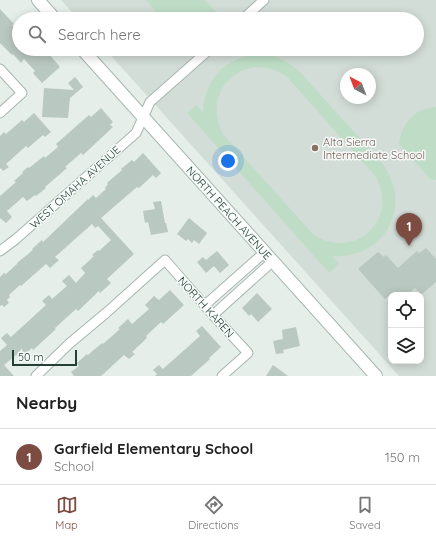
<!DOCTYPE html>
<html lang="en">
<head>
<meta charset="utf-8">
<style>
	:root { --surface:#fff; --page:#f2f2f2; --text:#222; --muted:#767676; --line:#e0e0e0; --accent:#7c4b41 }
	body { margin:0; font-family:Quicksand,sans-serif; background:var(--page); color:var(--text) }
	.controls { position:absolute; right:12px; bottom:12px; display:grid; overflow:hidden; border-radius:8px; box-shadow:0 2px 10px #0003 }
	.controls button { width:36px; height:36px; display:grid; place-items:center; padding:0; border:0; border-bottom:1px solid var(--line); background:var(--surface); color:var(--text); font:20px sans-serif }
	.compass { position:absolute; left:340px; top:68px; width:36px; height:36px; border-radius:50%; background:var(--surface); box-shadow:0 2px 10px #0003; rotate:318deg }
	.scale { position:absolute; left:12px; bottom:10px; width:65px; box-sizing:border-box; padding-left:4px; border:2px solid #253f36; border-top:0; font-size:11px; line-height:14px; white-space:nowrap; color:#253f36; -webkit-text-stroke:3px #f6faf8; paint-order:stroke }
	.you { position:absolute; left:228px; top:161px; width:14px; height:14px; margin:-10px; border:3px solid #fff; border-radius:50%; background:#1a73e8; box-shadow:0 0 0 6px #1a73e833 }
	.badge { display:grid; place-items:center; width:26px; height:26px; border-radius:50%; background:var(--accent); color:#fff; font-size:13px; font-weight:700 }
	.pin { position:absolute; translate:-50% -33px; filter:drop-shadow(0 1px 2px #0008) }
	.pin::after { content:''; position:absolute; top:21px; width:14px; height:12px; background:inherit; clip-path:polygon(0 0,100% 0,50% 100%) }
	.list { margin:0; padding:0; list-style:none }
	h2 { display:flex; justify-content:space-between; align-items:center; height:52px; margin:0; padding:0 16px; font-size:17px }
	h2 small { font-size:13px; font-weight:400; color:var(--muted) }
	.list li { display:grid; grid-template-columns:26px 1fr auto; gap:12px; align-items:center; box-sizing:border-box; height:56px; padding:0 16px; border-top:1px solid var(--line) }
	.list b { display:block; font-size:15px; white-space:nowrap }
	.list p { margin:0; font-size:13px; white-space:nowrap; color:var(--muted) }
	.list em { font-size:13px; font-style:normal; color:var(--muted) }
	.icon { flex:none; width:22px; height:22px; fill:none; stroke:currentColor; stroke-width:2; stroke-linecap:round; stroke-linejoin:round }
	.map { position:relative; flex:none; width:436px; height:376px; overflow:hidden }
	.search { position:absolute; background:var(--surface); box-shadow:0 2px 10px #0003; left:12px; right:12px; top:12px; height:44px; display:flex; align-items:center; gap:10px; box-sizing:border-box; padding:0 14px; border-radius:22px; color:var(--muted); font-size:15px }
	.sheet { height:108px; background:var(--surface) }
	nav { display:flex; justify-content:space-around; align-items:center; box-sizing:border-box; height:56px; border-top:1px solid var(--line); background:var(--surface); font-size:11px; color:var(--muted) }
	nav a { display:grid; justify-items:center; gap:2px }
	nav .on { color:var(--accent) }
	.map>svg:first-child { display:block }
	.built { fill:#d3ddd8; fill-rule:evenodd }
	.green { fill:#bfddc6; fill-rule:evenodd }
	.building { fill:#bac8c2 }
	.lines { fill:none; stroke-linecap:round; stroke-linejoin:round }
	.minor-casing { stroke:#a8b6b0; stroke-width:11 }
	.tertiary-casing { stroke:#a8b6b0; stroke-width:14 }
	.minor { stroke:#fff; stroke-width:9 }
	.tertiary { stroke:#fff; stroke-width:12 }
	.education-dot { fill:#8d6e63; stroke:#f6faf8; stroke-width:1.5 }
	.labels { text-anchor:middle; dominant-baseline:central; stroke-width:3; stroke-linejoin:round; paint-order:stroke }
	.education-label { font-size:11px; fill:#785e54; stroke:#f6faf8; text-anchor:start }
	.street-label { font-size:11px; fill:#253f36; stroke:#f6faf8 }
</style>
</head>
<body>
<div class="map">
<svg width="436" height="376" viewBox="0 0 436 376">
	<rect width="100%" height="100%" fill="#e5eee9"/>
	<!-- built -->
	<path class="built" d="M61,0H436V376H399L105,49H417V19H78ZM346,74H370V98H346ZM391,295H421V361H391Z"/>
	<!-- green -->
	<g class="green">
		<path d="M146,0H205L218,14L212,19H163Z"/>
		<path d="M263,54C278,56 290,62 301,73L382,163C414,205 385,260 332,256L339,264L329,273L187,113L196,105L203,112C205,77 227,55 263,54ZM255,67C267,67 277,70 287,77L376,177C400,220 353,262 313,234L223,134C207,104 222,73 255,67Z"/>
		<path d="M434,107H436V180L430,179L399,144C400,130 408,117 421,110C425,109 430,108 434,107Z"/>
	</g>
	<!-- building -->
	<g class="building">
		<path d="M0,9L14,24L12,25L19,33V49H34L37,52L40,49H45L60,67L42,83L33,73L35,71L24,59L21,63L13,54L12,55L0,43Z"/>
		<path d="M75,77L83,87L70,98L68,118L42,117L44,88L74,90L68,83Z"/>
		<path d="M101,108L113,122L110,125L113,127L83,155L81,153L65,167L67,168L45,187L46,188L36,196L35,195L27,201L23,197L7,211L12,217L6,223L0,218V196L16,182L14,181L23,173L22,172L28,167L29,168L44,156L45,158L58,147L56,144L89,115L91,117Z"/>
		<path d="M34,113L51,132L45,137L43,135L28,148L26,146L6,164L9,167L3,171L1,168L0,169V136L4,132L6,134L22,120L24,122Z"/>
		<path d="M143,153L161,173L156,178L153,175L139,188L137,187L101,218L134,254L107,279L111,283L100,293L99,291L78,311L76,309L55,328L56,329L33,350L32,348L19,359L16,355L4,365L14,376H0V351L7,345L1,338L7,333L11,337L46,305L42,301L49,295L52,299L67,286L62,281L69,275L76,283L85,273L81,268L94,256L92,255L98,250L99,251L111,240L98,226L95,228L92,224L55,257L59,260L50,268L46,264L21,286L20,285L9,295L10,297L7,300L9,303L4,307L2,305L0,306V277L4,273L6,274L17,264V263L33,250L32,249L42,240L43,242L88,199V200L93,195L96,198L106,189L105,188L108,184L107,183L122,170L121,169L132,160L134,162Z"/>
		<path d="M161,201L165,223H166L168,232L151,235L148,222L145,223L143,211L155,209L153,202Z"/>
		<path d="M189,218L207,233L199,244L194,240L192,243L188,239L186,241L177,234Z"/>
		<path d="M426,248L436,259V282L421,295L415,288L407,295H390L385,299L358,269L378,252L384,257L386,255L398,268L417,251L419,253Z"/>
		<path d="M217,251L229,265L220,273L214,266L206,273L197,262L203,257L206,260Z"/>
		<path d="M170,290L184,305L163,324L161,322L146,336L147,338L132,352L135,354L129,359L124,355L101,376H74L71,372L79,366L77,363L87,354L88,355L102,343L103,344L120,329L118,328L128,319L132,324L149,309L145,305L154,296L159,300Z"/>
		<path d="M257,293L272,309L258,322L251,314L249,316L242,308Z"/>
		<path d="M202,326L221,347L209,358L210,359L191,376H155L157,374L153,370L159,365L163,369L200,336L196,331Z"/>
		<path d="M296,327L300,346L283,350L284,353L276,354L273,341L283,339L282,330Z"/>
		<path d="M273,365L288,376H266Z"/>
	</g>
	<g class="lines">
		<defs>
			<g id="minor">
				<path d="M243,19L264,0"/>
				<path d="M0,69L22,93L0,113"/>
				<path d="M0,251L16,239L136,133L150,102L210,49"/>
				<path d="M205,305L265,252"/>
				<path d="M213,315L273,261"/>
				<path d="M36,376L70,343L106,313L165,260L213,315L248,353L222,376"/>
			</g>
			<g id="tertiary">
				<path d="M38,0L55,19"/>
				<path d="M82,49L376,376"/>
			</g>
		</defs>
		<!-- minor casing -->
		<use href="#minor" class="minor-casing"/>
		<!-- tertiary casing -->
		<use href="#tertiary" class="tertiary-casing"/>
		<!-- minor -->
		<use href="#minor" class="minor"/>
		<!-- tertiary -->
		<use href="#tertiary" class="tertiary"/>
	</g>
	<!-- markers -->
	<circle class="education-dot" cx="315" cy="148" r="4"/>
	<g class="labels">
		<!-- education labels -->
		<g class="education-label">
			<text x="323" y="142">Alta Sierra<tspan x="323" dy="13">Intermediate School</tspan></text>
		</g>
		<!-- street labels -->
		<g class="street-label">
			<text transform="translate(75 187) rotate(-42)">WEST OMAHA AVENUE</text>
			<text transform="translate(229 213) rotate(48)">NORTH PEACH AVENUE</text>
			<text transform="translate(206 307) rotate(48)">NORTH KAREN</text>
		</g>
	</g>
</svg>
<div class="controls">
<button><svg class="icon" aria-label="locate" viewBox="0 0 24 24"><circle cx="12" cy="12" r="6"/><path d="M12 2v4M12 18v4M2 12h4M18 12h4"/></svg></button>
<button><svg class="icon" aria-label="layers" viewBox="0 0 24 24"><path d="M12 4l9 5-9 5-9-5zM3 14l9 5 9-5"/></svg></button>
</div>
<svg class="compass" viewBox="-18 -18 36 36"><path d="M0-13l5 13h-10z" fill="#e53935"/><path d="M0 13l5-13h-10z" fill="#767676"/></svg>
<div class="scale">50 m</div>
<div class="you"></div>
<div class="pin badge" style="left:409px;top:246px">1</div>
<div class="search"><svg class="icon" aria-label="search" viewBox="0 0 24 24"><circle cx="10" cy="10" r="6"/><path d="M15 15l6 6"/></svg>Search here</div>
</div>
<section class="sheet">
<h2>Nearby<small></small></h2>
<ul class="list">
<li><span class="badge">1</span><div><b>Garfield Elementary School</b><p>School</p></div><em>150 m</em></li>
</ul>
</section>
<nav>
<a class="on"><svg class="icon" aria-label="map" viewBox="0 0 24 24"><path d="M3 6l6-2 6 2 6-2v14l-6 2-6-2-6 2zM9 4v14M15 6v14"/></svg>Map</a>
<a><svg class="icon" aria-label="directions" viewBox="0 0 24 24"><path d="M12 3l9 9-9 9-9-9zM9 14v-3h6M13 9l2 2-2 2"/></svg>Directions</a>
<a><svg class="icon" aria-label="saved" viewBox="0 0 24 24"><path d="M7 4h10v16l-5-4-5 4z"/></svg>Saved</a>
</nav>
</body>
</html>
